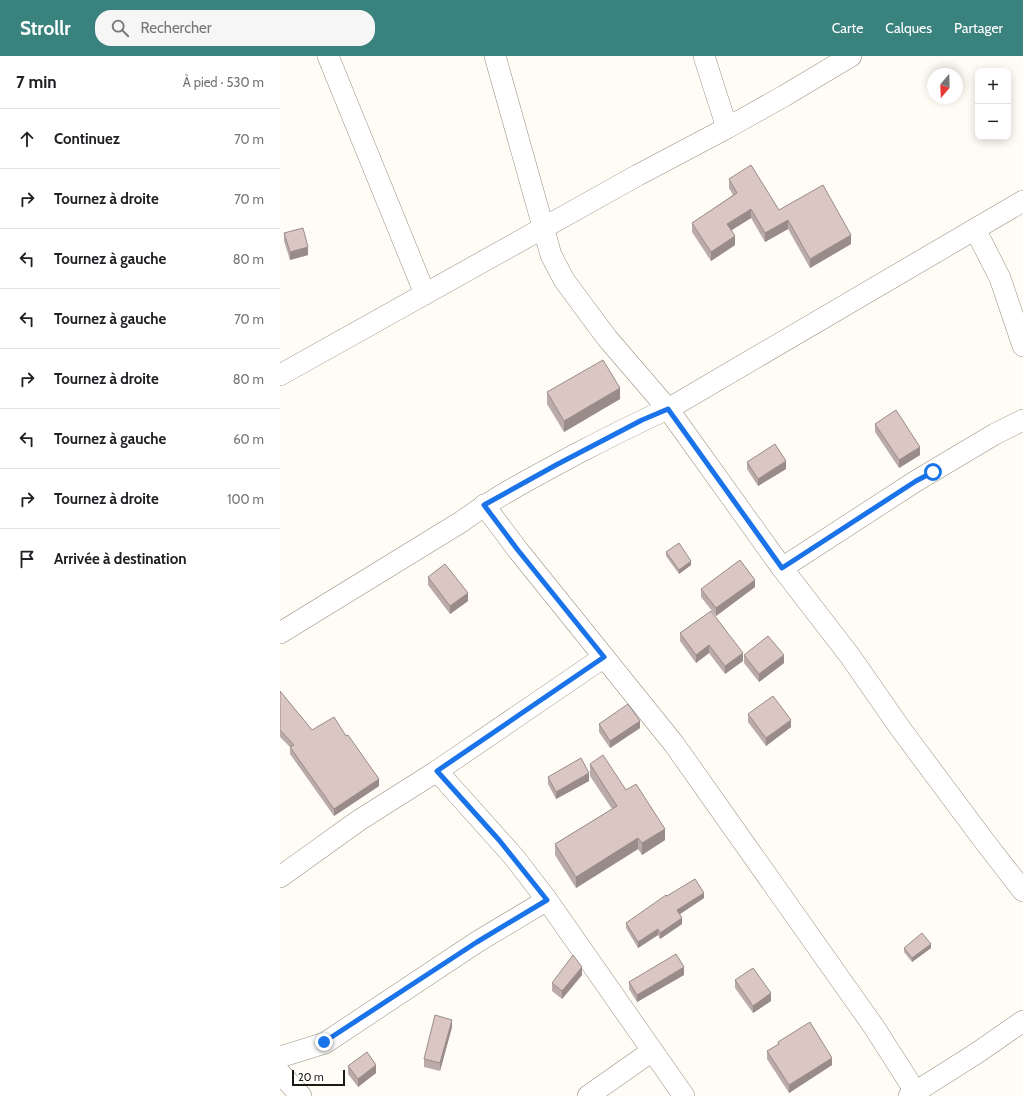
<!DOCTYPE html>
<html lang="fr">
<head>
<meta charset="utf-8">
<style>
	:root { --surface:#fff; --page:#f6f6f6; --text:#202124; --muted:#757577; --line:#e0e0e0; --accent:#3a827d }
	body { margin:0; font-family:Cabin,sans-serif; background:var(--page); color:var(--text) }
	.controls { position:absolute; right:12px; top:12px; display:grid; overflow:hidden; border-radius:8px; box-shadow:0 2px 10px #0003 }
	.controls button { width:36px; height:36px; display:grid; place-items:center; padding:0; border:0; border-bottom:1px solid var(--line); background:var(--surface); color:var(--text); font:20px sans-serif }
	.compass { position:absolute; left:647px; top:12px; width:36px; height:36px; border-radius:50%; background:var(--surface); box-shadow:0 2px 10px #0003; rotate:199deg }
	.scale { position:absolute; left:12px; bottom:10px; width:53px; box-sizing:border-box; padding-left:4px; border:2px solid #1c1813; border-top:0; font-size:11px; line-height:14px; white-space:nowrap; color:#1c1813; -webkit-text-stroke:3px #fff; paint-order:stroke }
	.stop { position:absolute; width:12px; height:12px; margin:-9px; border:3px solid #1a73e8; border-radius:50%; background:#fff }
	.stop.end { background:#1a73e8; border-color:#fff; box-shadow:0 1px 4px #0008 }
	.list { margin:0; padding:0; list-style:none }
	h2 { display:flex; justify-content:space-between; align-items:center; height:52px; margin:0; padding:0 16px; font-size:17px }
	h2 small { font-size:13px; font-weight:400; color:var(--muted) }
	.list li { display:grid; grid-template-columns:26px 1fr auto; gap:12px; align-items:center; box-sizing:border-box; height:60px; padding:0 16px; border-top:1px solid var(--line) }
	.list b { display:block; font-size:15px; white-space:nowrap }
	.list em { font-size:13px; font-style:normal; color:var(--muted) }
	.icon { flex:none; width:22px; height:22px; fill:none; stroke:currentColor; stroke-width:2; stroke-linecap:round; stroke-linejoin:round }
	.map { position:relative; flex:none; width:743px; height:1040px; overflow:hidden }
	header { display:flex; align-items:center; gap:24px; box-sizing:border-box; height:56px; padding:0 20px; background:var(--accent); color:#fff }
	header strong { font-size:19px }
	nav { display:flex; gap:22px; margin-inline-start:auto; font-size:14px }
	.search { width:280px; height:36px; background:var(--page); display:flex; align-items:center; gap:10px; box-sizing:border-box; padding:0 14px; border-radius:16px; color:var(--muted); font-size:15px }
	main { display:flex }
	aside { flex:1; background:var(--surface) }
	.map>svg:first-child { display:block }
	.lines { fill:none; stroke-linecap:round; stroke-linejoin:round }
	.street-casing { stroke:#999183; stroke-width:22 }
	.street { stroke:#fff; stroke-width:21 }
	.wall { fill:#bbaba8 }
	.shaded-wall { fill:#998b88 }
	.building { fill:#dac7c3; stroke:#998b88 }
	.route { stroke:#1a73e8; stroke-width:5 }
</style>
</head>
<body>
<header>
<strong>Strollr</strong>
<div class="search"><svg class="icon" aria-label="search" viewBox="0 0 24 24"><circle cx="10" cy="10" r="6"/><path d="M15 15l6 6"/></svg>Rechercher</div>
<nav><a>Carte</a><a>Calques</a><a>Partager</a></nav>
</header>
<main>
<aside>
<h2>7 min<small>À pied · 530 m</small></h2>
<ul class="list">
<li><svg class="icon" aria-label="ahead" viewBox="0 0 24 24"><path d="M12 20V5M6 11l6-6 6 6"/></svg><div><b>Continuez</b></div><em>70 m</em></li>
<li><svg class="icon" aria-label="right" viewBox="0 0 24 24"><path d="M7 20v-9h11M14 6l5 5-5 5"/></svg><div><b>Tournez à droite</b></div><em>70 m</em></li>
<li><svg class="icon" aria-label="left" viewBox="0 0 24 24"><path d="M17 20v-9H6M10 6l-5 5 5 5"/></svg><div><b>Tournez à gauche</b></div><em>80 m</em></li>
<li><svg class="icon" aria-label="left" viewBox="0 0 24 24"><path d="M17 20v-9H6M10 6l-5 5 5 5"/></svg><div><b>Tournez à gauche</b></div><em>70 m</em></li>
<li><svg class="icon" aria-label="right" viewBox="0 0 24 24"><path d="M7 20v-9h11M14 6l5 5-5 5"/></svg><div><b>Tournez à droite</b></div><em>80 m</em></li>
<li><svg class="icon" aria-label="left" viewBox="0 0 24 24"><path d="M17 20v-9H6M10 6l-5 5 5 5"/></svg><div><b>Tournez à gauche</b></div><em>60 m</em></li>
<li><svg class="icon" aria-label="right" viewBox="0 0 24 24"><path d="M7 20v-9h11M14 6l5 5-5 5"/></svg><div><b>Tournez à droite</b></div><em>100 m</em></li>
<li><svg class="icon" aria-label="arrive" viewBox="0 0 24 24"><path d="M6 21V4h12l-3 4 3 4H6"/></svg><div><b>Arrivée à destination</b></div></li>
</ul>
</aside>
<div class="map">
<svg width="743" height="1040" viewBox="0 0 743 1040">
	<rect width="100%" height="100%" fill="#fffbf5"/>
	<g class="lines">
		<defs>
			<g id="street">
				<path d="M48,0L145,238"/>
				<path d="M215,0L271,199L284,224L327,282L388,353L502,512L570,600L620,672L705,786L743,835"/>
				<path d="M424,0L447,72"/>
				<path d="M695,173L720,222L743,290"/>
				<path d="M0,319L358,119L447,72L504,40L571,0"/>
				<path d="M204,449L237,493L394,688L594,971L638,1040"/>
				<path d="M502,512L636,425L715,378L743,364"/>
				<path d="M0,577L181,466C218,439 259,418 300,396C329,381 358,366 388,353L743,145"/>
				<path d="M157,715L324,601"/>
				<path d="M0,821L78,765L157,715L234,801L267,844L404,1040"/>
				<path d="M0,1001L45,987L197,886L267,844"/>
				<path d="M0,1017L21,1040"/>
				<path d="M308,1040L372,995"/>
				<path d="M629,1040L697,997L743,965"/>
			</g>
		</defs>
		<!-- street casing -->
		<use href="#street" class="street-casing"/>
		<!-- street -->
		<use href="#street" class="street"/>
	</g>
	<!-- wall -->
	<g class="wall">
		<path d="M449,123L499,154L571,188L530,212L508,173L485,186L471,162L452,174L455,189L431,205L412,176V167L453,139L449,132Z"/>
		<path d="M4,177L28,199L10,204L4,185Z"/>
		<path d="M267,336L340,343L284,376L267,348Z"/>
		<path d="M595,368L640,399L619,412L595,376Z"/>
		<path d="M467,406L506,413L478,430L467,413Z"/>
		<path d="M386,496L411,509L399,518L386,500Z"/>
		<path d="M148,521L188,545L170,558L148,529Z"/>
		<path d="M475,531L436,560L421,541V533Z"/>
		<path d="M431,555L463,605L445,618L429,597L416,607L400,585V577Z"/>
		<path d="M464,599L504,607L479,626L464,607Z"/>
		<path d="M0,635L32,674L99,730L54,760L10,698V691L0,681Z"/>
		<path d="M468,658L511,671L486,690L468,666Z"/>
		<path d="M319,668L360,672L330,692L319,676Z"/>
		<path d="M310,708L346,734L385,784L362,799L358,793L296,832L275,799V788L332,753L310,720Z"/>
		<path d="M268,721L309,725L276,743L268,728Z"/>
		<path d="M387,840L424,842L400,858L402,868L380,883L378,879L358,892L346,872V867Z"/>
		<path d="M624,892H651L632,906L624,896Z"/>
		<path d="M302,919L282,943L272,935V927Z"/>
		<path d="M404,919L357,946L349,933V926Z"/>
		<path d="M455,924L491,945L473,957L455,932Z"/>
		<path d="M172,971L160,1015L144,1011V1003Z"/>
		<path d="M498,986L552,1009L509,1037L487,1003V995L498,988Z"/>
		<path d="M68,1010L96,1017L78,1031L68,1018Z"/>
	</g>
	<!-- shaded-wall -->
	<g class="shaded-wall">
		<path d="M471,153V162L447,177V168Z"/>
		<path d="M508,164V173L485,186V177Z"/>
		<path d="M571,179V188L530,212V203Z"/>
		<path d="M455,180V189L431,205V196Z"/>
		<path d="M28,191V199L10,204V196Z"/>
		<path d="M340,332V343L284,376V365Z"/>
		<path d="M640,391V399L619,412V404Z"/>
		<path d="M506,405V413L478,430V423Z"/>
		<path d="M411,505V509L399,518V514Z"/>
		<path d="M475,524V531L436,560V552Z"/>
		<path d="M188,537V545L170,558V550Z"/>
		<path d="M429,589V597L416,607V599Z"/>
		<path d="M463,597V605L445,618V610Z"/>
		<path d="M504,599V607L479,626V618Z"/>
		<path d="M511,664V671L486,690V682Z"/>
		<path d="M360,665V672L330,692V685Z"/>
		<path d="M309,717V725L276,743V736Z"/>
		<path d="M99,723V730L54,760V753Z"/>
		<path d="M385,773V784L362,799V787Z"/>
		<path d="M358,782V793L296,832V821Z"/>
		<path d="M424,837V842L397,860V854Z"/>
		<path d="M402,862V868L380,883V877Z"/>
		<path d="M378,873V879L358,892V886Z"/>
		<path d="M651,888V892L632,906V902Z"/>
		<path d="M302,911V919L282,943V935Z"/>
		<path d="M404,911V919L357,946V939Z"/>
		<path d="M491,937V945L473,957V950Z"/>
		<path d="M172,964V971L160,1015V1007Z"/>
		<path d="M552,1002V1009L509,1037V1029Z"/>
		<path d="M96,1009V1017L78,1031V1023Z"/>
	</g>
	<!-- building -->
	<g class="building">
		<path d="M471,109L499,154L543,129L571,179L530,203L508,164L485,177L471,153L447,168L455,180L431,196L412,167L457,137L449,123Z"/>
		<path d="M23,172L28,191L10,196L4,177Z"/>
		<path d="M323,304L340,332L284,365L267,336Z"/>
		<path d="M616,354L640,391L619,404L595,368Z"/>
		<path d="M495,388L506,405L478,423L467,406Z"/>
		<path d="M399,487L411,505L399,514L386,496Z"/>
		<path d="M460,504L475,524L436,552L421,533Z"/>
		<path d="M165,508L188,537L170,550L148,521Z"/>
		<path d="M431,555L463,597L445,610L429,589L416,599L400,577Z"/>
		<path d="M488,580L504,599L479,618L464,599Z"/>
		<path d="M0,635L32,674L54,661L66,680L68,679L99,723L54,753L10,691L14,689L0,674Z"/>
		<path d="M493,640L511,664L486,682L468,658Z"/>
		<path d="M348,648L360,665L330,685L319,668Z"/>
		<path d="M323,699L346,734L356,728L385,773L362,787L358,782L296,821L275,788L337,750L310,708Z"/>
		<path d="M301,702L309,717L276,736L268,721Z"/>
		<path d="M415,823L424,837L397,854L402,862L380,877L378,873L358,886L346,867L386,839L387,840Z"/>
		<path d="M642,877L651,888L632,902L624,892Z"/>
		<path d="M396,898L404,911L357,939L349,926Z"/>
		<path d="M293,899L302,911L282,935L272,927Z"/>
		<path d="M473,912L491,937L473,950L455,924Z"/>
		<path d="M155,959L172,964L160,1007L144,1003Z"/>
		<path d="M530,966L552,1002L509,1029L487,995L499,988L498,986Z"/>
		<path d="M87,996L96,1009L78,1023L68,1010Z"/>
	</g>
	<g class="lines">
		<!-- route -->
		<path class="route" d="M44,986L197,886L267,844L219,784L157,715L324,601L237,493L204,449L276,409L362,364L388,353L502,512L636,425L653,416"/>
	</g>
</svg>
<div class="controls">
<button>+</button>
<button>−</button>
</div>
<svg class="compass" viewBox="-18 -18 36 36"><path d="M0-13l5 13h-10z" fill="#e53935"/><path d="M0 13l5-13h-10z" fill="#757577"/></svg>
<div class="scale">20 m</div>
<div class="stop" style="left:653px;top:416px"></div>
<div class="stop end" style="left:44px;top:986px"></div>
</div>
</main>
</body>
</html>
